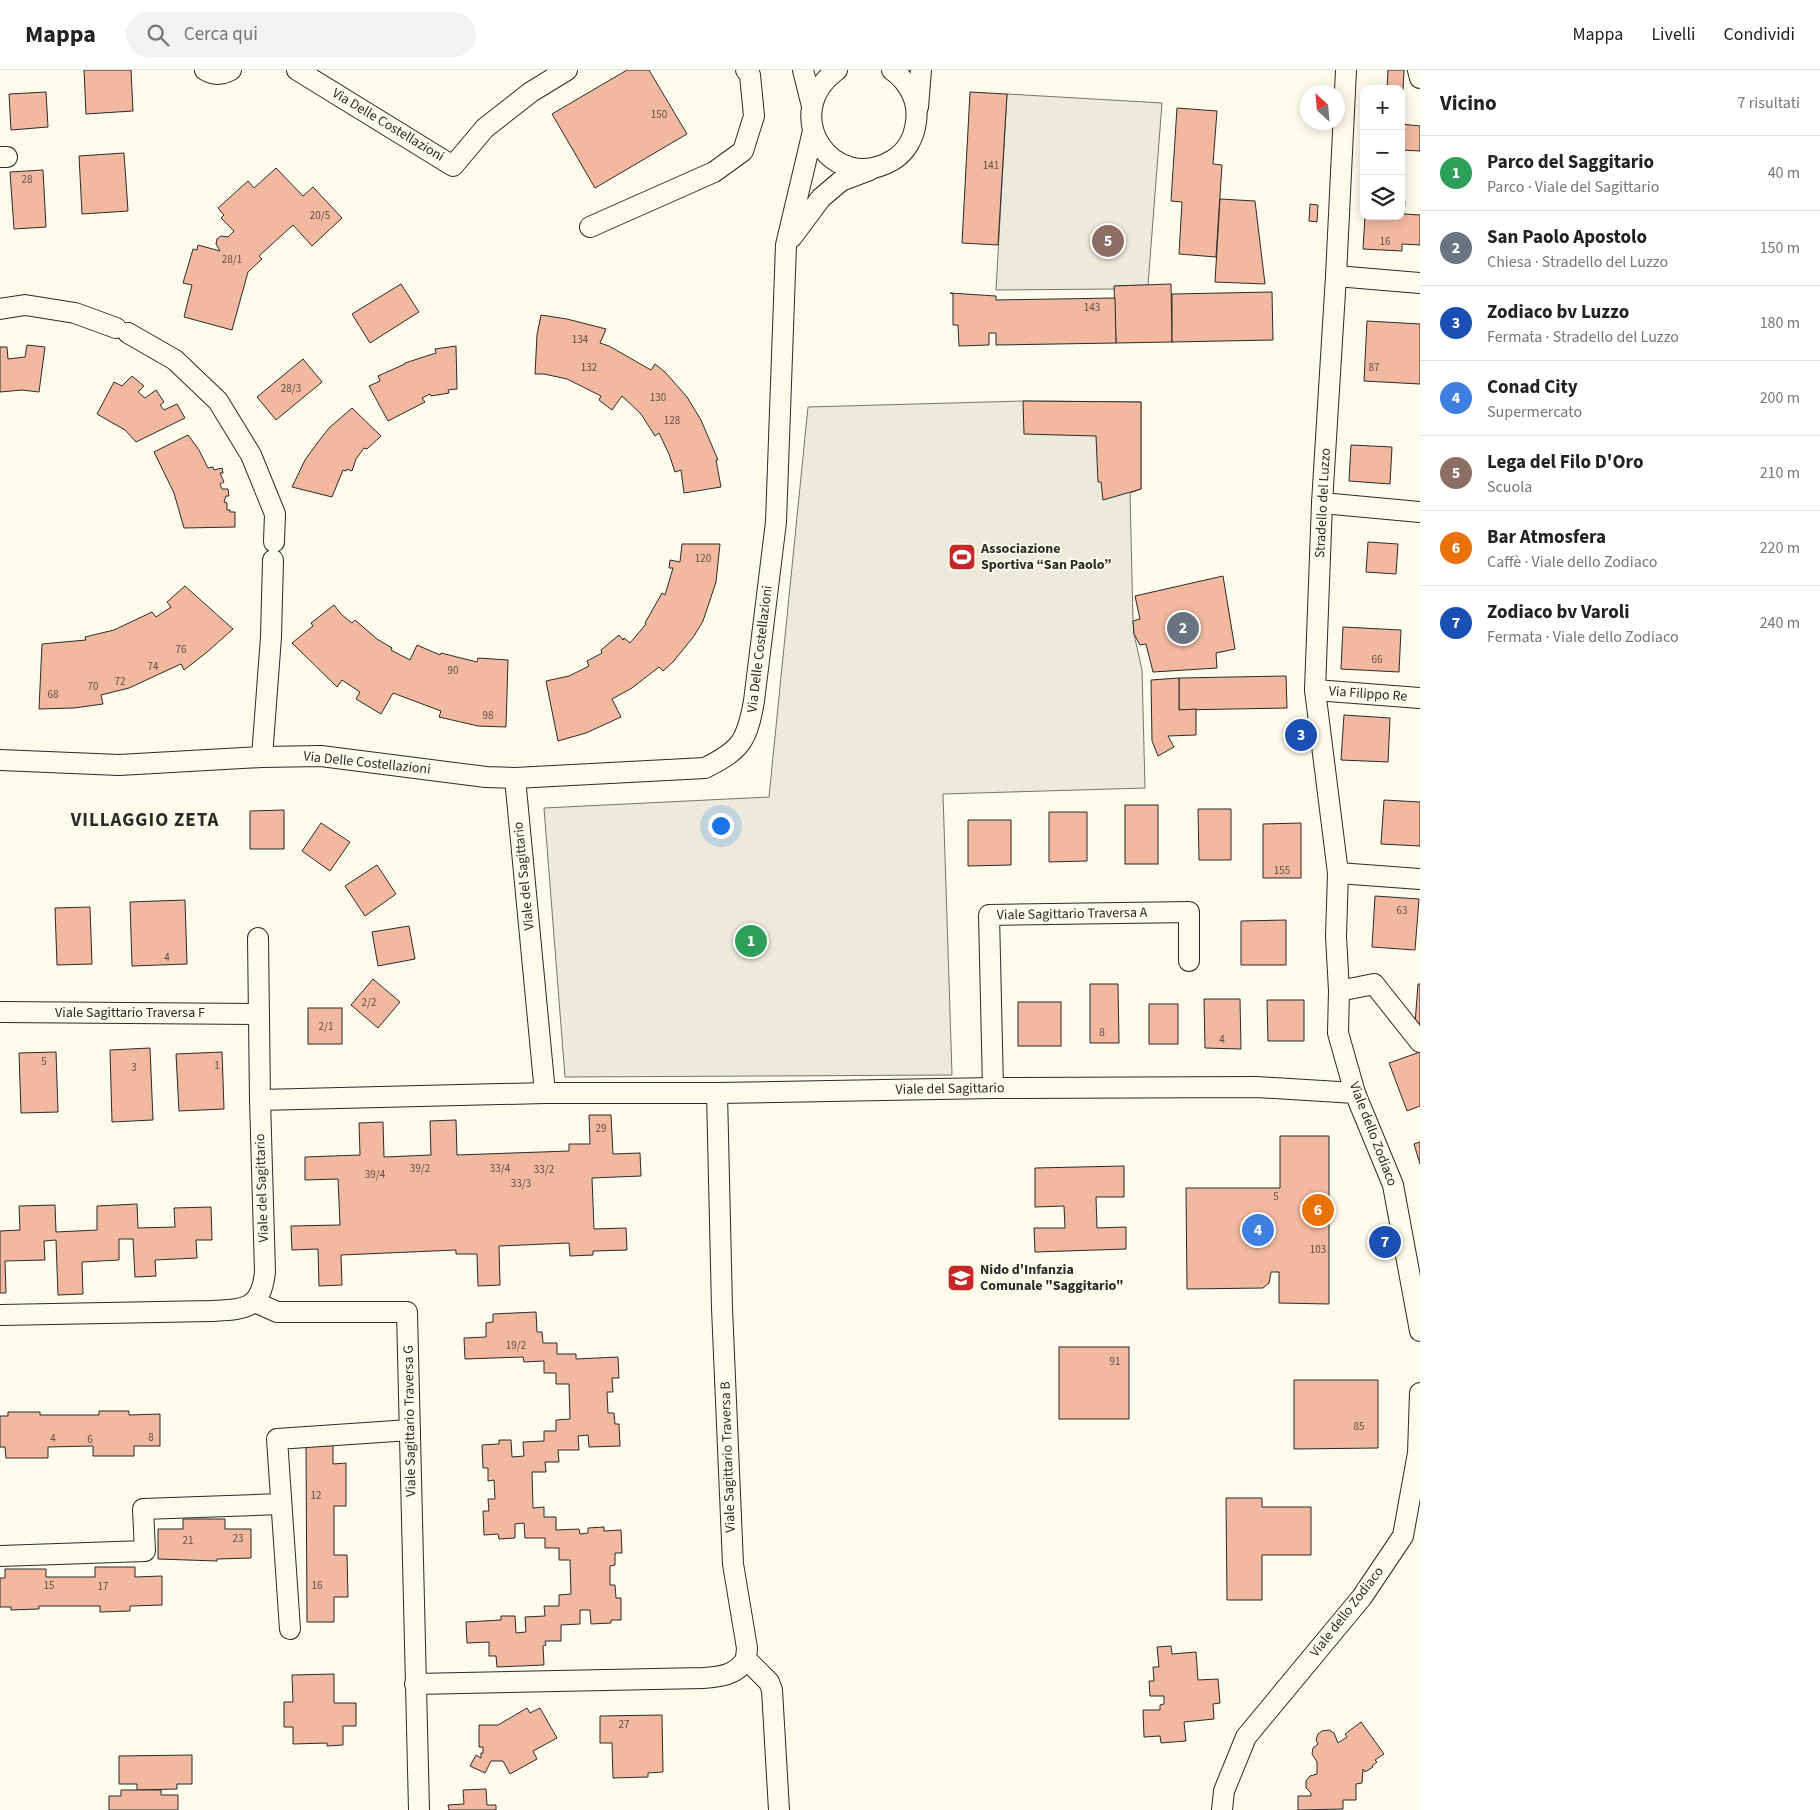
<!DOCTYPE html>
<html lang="it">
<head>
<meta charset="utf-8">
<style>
	:root { --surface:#fff; --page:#f2f2f2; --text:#222; --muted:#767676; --line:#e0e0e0; --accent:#0f766e }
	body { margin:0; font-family:"Source Sans 3",sans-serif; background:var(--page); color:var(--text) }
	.controls { position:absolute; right:15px; top:15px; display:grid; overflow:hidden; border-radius:10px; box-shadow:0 2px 12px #0003 }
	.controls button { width:45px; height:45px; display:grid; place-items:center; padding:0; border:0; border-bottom:1px solid var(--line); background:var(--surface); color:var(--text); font:25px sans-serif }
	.compass { position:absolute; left:1300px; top:15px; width:45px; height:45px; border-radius:50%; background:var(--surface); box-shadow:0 2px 12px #0003; rotate:334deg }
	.you { position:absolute; left:720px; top:755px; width:18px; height:18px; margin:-12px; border:4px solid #fff; border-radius:50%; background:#1a73e8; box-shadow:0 0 0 8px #1a73e833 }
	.badge { display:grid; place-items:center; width:32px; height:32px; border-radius:50%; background:var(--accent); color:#fff; font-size:16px; font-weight:700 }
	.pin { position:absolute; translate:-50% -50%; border:2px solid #fff; box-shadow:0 1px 5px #0006 }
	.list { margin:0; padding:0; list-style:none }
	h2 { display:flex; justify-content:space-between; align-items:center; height:65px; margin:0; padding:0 20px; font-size:21px }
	h2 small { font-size:16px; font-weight:400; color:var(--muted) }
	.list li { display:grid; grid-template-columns:32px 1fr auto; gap:15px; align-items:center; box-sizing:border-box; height:75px; padding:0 20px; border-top:1px solid var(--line) }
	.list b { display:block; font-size:19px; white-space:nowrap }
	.list p { margin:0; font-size:16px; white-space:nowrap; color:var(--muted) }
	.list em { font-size:16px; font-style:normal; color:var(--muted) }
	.icon { flex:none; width:28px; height:28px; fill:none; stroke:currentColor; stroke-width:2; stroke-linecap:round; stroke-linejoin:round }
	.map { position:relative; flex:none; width:1420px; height:1740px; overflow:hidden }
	header { display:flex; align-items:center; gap:30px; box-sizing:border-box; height:70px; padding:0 25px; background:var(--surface); border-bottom:1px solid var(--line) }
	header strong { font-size:24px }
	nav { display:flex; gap:28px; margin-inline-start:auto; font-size:18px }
	.search { width:350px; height:45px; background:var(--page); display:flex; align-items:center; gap:12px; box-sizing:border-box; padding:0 18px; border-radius:28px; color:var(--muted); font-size:19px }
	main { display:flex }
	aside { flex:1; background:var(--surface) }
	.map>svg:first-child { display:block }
	.green { fill:#ecebdb; stroke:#74746e }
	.building { fill:#f2b8a0; stroke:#2b2b2b }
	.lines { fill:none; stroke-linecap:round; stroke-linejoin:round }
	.street-casing { stroke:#2b2b2b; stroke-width:22 }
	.street { stroke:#fdfbea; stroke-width:20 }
	.labels { text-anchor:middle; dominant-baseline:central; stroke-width:4; stroke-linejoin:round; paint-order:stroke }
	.number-label { font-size:11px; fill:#5d4e48 }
	.street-label { font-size:14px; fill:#2b2b2b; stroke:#fdfbea }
	.poi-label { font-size:14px; font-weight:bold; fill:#2b2b2b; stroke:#fdfbea; text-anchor:start }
	.district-label { font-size:19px; font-weight:bold; letter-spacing:1px; fill:#2b2b2b; stroke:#fdfbea }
</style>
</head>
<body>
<header>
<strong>Mappa</strong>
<div class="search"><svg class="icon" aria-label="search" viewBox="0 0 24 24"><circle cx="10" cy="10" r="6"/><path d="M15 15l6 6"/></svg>Cerca qui</div>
<nav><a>Mappa</a><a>Livelli</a><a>Condividi</a></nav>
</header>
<main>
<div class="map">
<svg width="1420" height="1740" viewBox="0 0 1420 1740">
	<rect width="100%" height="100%" fill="#fdfbea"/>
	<!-- green -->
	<g class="green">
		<path d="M1007,24L1162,33L1148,215L1115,216L1114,219L996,220Z"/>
		<path d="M1023,331L1141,332V419L1130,423L1133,551L1134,564L1142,600L1145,718L943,724L952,1005L565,1007L544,738L769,727L808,337Z"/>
	</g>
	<!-- building -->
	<g class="building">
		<path d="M84,0H131L133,41L86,44Z"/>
		<path d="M627,0H649L687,64L595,118L552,44Z"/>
		<path d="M1388,0H1404L1403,20L1387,19Z"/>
		<path d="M46,22L48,57L11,60L9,24Z"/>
		<path d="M970,22L1007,24L998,175L962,173Z"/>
		<path d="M1177,38L1217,41L1213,94L1222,95L1216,187L1179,184L1182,132L1171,131Z"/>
		<path d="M1401,54L1420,56V81L1401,80Z"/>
		<path d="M124,83L128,141L82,144L79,86Z"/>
		<path d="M276,98L303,126L313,117L342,148L312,176L293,155L259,186L262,189L248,202L232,260L184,247L192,215L183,213L193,179L197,180L198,175L220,181L216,174L217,169L221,166L228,167L234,161L221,148L224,145L218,138L248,111L254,118Z"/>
		<path d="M43,100L46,157L14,159L10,102Z"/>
		<path d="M1220,129L1255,131L1265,214L1215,212Z"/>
		<path d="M1401,130L1405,131L1404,144L1420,145V175L1402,174V181L1363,179L1365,146H1401Z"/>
		<path d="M1310,134L1318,135L1317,152L1309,151Z"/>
		<path d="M401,214L419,242L370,273L352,244Z"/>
		<path d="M1171,214L1172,272L1116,273L1114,216Z"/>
		<path d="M1272,222L1273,270L1172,272V224Z"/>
		<path d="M950,223L996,226V230L1115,228L1116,273L996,275V263H989V275L959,276L958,255H953V224Z"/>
		<path d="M541,245L567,249L606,259L600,273L609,276L651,300L655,294L665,302L687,327L701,350L718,390H716L721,417L684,423L681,400L675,402L669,384L659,363L655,366L641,344L622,326L612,340L599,330L601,326L567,309L544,304H535L537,265Z"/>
		<path d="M1367,251L1420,254V314L1364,311Z"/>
		<path d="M27,275L45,277L39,322L22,320L0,322V277H7L8,289L25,287Z"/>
		<path d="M456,276L457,319L448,320L449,323L431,326L430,324L422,328L425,332L388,351L369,316L380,311L378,306L405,294V293L436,283L435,279Z"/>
		<path d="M303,289L322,312L276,350L257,327Z"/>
		<path d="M132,306L144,316L138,322L145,328L156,320L164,332L160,335L164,340L177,334L185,348L136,372L125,360L97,344L114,312L122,316Z"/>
		<path d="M1023,331L1141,332V419L1103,430L1101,412H1098L1096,366L1024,364Z"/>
		<path d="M352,338L381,366L367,379L364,378L356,389L352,401L347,399L346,401L343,400L332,427L292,417L305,390L318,372L329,358Z"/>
		<path d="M188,365L199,380L208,398L213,397L214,400L222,398L223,403H220L224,412L220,414L222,419H228L229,426H226L224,432L227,433V440H230V442H235V457L184,458L174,423L154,382Z"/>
		<path d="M1351,375L1392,377L1390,414L1349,411Z"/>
		<path d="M1368,472L1398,474L1396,504L1366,502Z"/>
		<path d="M682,474H720L716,512L703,551L694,566L673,592L663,601L659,597L632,618L612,629L621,647L586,663L558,671L546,611L569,606L589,596L587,591L602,583L601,580L619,565L623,570L624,568L630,573L646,554L645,553L662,523L665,525L673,498H669L670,490L680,492Z"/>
		<path d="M1223,506L1235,579L1216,583L1217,598L1153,602L1146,574L1140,575L1134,564L1133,551L1140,549L1135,526Z"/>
		<path d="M185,516L233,559L206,583L184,600L181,594L129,618L101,625L103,634L74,638L39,639L42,574L86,570L85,567L114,560L152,542L156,547L171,537L167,532Z"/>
		<path d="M334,535L342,545L352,553L355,550L377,569L392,578L391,580L410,590L417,575L440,585L441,583L477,592L478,588L508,590L506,657L478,656L439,647L441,641L393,623L381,644L356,629L360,622L342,610L337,617L292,573L313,556L311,553Z"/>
		<path d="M1343,557L1401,560L1399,602L1341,599Z"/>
		<path d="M1286,606L1287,638L1179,640V608Z"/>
		<path d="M1179,608V640L1196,639V665L1168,666L1174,677L1158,686L1152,671L1151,610Z"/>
		<path d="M1344,645L1390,648L1388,692L1341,690Z"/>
		<path d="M1384,730L1420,732V776L1381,774Z"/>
		<rect x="1125" y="735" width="33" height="59"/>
		<path d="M1198,739H1231V790H1199Z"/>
		<path d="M284,740V779H250V741Z"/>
		<path d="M1049,742H1087V791L1049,792Z"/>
		<path d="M968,750H1011V795L968,796Z"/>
		<path d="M321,753L350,772L330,801L302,781Z"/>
		<path d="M1301,753V808H1263V754Z"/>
		<path d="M377,795L396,824L365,846L345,816Z"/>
		<path d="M1375,826L1419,829L1415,880L1372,877Z"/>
		<path d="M185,830L187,894L132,896L130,832Z"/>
		<path d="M90,837L92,894L57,895L55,838Z"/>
		<path d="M1286,850V895H1241V851Z"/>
		<path d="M409,856L415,889L378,896L372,862Z"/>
		<path d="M373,909L400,932L378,958L351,935Z"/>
		<path d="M1090,914H1118L1119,973H1090Z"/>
		<path d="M1418,914H1420V954H1415Z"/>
		<path d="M1204,929H1240L1241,979L1205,978Z"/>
		<path d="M1267,930H1304V971H1268Z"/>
		<rect x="1018" y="932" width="43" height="44"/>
		<rect x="1149" y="934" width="29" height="40"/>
		<rect x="308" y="938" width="34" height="36"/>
		<path d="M150,978L153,1050L112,1052L110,980Z"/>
		<path d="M56,982L58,1042L21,1043L19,983Z"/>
		<path d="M222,982L224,1039L179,1041L176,984Z"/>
		<path d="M1420,982V1036L1407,1041L1389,993Z"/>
		<path d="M589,1045H611L613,1084L640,1083L641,1106L592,1108L594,1159L626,1158L627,1180L593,1181V1185L570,1186L569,1173L499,1176L500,1215L478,1216L477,1184H456V1180L341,1185L342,1215L319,1216L318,1179L292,1180L291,1156L340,1155L338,1109L305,1110V1087L360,1085L359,1053L383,1052L384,1087L431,1085L430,1051L456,1050L457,1085L569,1081V1074H590Z"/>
		<path d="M1280,1066H1329V1234L1279,1233V1202H1271L1269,1213L1263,1218L1187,1219L1186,1118H1280Z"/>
		<path d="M1420,1072V1094L1414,1074Z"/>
		<path d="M1124,1096V1127H1096L1097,1158L1126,1157V1179L1035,1182L1034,1158H1065L1064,1136L1035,1137V1098Z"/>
		<path d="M137,1134L138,1158L175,1157L174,1138L211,1137L212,1170H196L197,1188L155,1190L156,1206L135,1207L133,1169H119V1190L82,1192L83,1224L58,1225L56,1170L44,1171L45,1190L5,1191L6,1223H0V1161L20,1160L19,1136L55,1135L56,1162L97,1160V1136Z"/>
		<path d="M536,1242L537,1262H542L543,1273H557V1284H576V1289L618,1287L619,1308H612L613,1322H607L608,1343H614L615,1354H619L620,1376L589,1377L588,1365L578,1366L579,1380H558L559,1392H545L546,1402H532L533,1438L544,1437V1447H556V1460L579,1459L580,1464L588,1463V1458L604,1457V1461L621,1460L622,1483H615V1495L610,1496V1515H615L616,1528H621V1550H611V1553L591,1554L590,1540H580V1554L561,1555V1571H545L546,1575L543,1576L544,1595L497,1597L496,1586H489V1572L467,1573L466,1552L501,1550V1546H515L516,1563L526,1562L525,1547L545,1546L544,1536H559V1525L571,1524L570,1490H559V1478H545V1468H525L524,1453L515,1454V1468L499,1469L498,1464L484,1465L483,1441H489L488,1429H495L494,1410L488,1411V1398H483L482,1375L499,1374V1370H511L512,1387L524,1386L523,1372L544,1371V1361H556V1350L570,1349L569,1314H556V1303H544V1291L524,1292L523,1287L465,1289L464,1268L486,1267V1253L493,1252V1244Z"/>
		<rect x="1059" y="1277" width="70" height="72"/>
		<path d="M1294,1310H1378V1378L1294,1379Z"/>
		<path d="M99,1341H129V1345L160,1344V1376H134V1386H93V1376L48,1377V1388H6L5,1377H0V1346H8V1342H40V1345H99Z"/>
		<path d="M306,1371H333V1394L346,1393V1436H334V1485H347L348,1527H334V1552H307Z"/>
		<path d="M1226,1428H1262V1437H1311V1485H1262V1530H1227Z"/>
		<path d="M183,1449H225V1459H251V1488L217,1489V1491L158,1489V1459H183Z"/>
		<path d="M95,1497H135V1507L162,1506V1535L130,1536V1541L100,1542V1536H39V1539L11,1540V1537H0V1508H5V1499H46V1507H95Z"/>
		<path d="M1171,1576L1172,1584L1196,1582L1198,1610L1218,1609L1220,1633L1213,1634L1214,1649L1184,1652L1186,1671L1161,1673L1160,1666L1144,1667L1143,1640H1160V1635L1164,1634V1626H1150L1149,1611H1154L1153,1597H1159L1157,1577Z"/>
		<path d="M334,1604V1633H356V1656H343V1675L327,1676V1673L293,1674V1657H284V1632H293L292,1605Z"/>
		<path d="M527,1638L530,1643L540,1638L557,1668L533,1681L537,1689L510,1704L503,1691H491L485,1703L470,1696L476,1685L481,1688V1683H483V1677H479V1655H498Z"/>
		<path d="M662,1645L663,1702L648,1703V1707L613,1708L612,1673H600V1646Z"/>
		<path d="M1361,1652L1384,1684L1375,1690L1377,1692L1372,1696L1373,1697L1365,1702L1363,1699L1362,1713L1356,1714V1730H1343V1739L1298,1740V1726H1311V1723L1306,1718V1711L1310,1706L1317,1704V1692L1312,1684L1313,1678L1318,1674L1316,1670L1318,1664L1322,1661L1329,1660L1334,1663L1338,1673L1347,1667L1345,1664Z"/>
		<path d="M192,1685V1714H177V1719L137,1720V1714H119V1686Z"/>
		<path d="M486,1719L487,1735H496V1740H449L448,1735L464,1734L463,1720Z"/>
		<path d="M121,1720H161V1725H178V1740H109V1726H121Z"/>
	</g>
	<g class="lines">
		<defs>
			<g id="street">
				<path d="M205,0C213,5 222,5 231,0"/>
				<path d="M297,0L453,96L485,58L531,22L567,0"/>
				<path d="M803,0L812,36"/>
				<path d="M837,0C777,44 833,126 893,90C906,82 914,68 916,52C919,31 909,12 892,0"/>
				<path d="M1346,0L1336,206L1322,433L1315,620L1338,803L1336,866L1339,921L1338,963L1355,1023L1393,1115L1420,1261"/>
				<path d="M1418,0L1420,8"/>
				<path d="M918,37L921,0"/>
				<path d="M0,87H7"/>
				<path d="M590,157L714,102L743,81L754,46L750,5L746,0"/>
				<path d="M792,167L821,128L841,111L870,100"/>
				<path d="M1336,206L1420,213"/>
				<path d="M0,239L25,235L75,243L116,258"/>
				<path d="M128,263L175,290L218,331L251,385L275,444L274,472"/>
				<path d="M1322,433L1420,442"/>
				<path d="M1315,620L1420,628"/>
				<path d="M262,687L271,567L273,490"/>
				<path d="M0,690L119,695L262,687L321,686L486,707L515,708L705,698C741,680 747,671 754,631L776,452L786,175L813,61"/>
				<path d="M515,708L545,1023"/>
				<path d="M1338,803L1420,809"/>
				<path d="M258,868L260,1030"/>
				<path d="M1339,921L1374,914L1420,972"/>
				<path d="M0,942L259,944"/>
				<path d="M993,1018L989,845L1189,842V891"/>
				<path d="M717,1023L722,1238L733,1494L747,1578L746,1589L769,1612L772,1620L779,1740"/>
				<path d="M255,1232L277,1242H407L419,1740"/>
				<path d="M0,1245L211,1241C245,1239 261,1240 265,1202L260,1030L545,1023H717L993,1018L1256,1017L1355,1023"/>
				<path d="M0,1486L145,1481L143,1439L281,1434"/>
				<path d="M290,1559L277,1369L410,1360"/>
				<path d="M415,1614L703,1608C720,1607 737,1605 746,1589"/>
				<path d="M1222,1740L1224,1721L1246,1667L1362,1527L1403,1466L1418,1383L1420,1323"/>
			</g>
		</defs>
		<!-- street casing -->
		<use href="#street" class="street-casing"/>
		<!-- street -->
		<use href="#street" class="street"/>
	</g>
	<!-- icons -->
	<defs>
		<symbol id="stadium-square" viewBox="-11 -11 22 22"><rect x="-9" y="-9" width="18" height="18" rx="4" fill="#c62828" stroke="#fdfbea"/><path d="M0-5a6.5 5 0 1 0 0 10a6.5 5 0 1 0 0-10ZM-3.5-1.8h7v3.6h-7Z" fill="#fff"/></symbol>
		<symbol id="school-square" viewBox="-11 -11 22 22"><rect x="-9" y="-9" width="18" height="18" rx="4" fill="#c62828" stroke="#fdfbea"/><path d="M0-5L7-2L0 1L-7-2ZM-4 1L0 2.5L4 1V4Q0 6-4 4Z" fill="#fff"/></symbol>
	</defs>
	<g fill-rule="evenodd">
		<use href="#stadium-square" x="946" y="471" width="32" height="32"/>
		<use href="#school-square" x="945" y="1192" width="32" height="32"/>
	</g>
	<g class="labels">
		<!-- number labels -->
		<g class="number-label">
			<text x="659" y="44">150</text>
			<text x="991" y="95">141</text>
			<text x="27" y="109">28</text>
			<text x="320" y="145">20/5</text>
			<text x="1385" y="171">16</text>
			<text x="232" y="189">28/1</text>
			<text x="1092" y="237">143</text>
			<text x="580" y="269">134</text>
			<text x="589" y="297">132</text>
			<text x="1374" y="297">87</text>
			<text x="291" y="318">28/3</text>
			<text x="658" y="327">130</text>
			<text x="672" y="350">128</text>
			<text x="703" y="488">120</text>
			<text x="181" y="579">76</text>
			<text x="1377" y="589">66</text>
			<text x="153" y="596">74</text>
			<text x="453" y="600">90</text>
			<text x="120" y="611">72</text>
			<text x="93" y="616">70</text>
			<text x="53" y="624">68</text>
			<text x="488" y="645">98</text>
			<text x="1282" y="800">155</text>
			<text x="1402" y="840">63</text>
			<text x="167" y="887">4</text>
			<text x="369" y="932">2/2</text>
			<text x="326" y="956">2/1</text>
			<text x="1102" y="962">8</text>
			<text x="1222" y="969">4</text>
			<text x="44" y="991">5</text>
			<text x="217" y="995">1</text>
			<text x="134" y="997">3</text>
			<text x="601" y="1058">29</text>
			<text x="420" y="1098">39/2</text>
			<text x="500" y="1098">33/4</text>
			<text x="544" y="1099">33/2</text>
			<text x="375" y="1104">39/4</text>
			<text x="521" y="1113">33/3</text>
			<text x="1276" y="1126">5</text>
			<text x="1318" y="1179">103</text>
			<text x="516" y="1275">19/2</text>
			<text x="1115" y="1291">91</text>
			<text x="1359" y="1356">85</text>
			<text x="151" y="1367">8</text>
			<text x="53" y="1368">4</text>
			<text x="90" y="1369">6</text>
			<text x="316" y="1425">12</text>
			<text x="238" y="1468">23</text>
			<text x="188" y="1470">21</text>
			<text x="49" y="1515">15</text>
			<text x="317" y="1515">16</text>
			<text x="103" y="1516">17</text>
			<text x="624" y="1654">27</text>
		</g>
		<!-- street labels -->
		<g class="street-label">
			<text transform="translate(388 55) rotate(31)">Via Delle Costellazioni</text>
			<text transform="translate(1323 433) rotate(-87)">Stradello del Luzzo</text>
			<text transform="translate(760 579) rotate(-83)">Via Delle Costellazioni</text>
			<text transform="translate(1368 624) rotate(4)">Via Filippo Re</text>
			<text transform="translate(367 693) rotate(6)">Via Delle Costellazioni</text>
			<text transform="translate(524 806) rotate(-96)">Viale del Sagittario</text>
			<text transform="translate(1072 844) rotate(-1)">Viale Sagittario Traversa A</text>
			<text x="130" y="943">Viale Sagittario Traversa F</text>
			<text transform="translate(950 1019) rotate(-1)">Viale del Sagittario</text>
			<text transform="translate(1373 1064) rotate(69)">Viale dello Zodiaco</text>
			<text transform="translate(262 1118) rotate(-92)">Viale del Sagittario</text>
			<text transform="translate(410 1351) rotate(-91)">Viale Sagittario Traversa G</text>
			<text transform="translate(728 1387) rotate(-92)">Viale Sagittario Traversa B</text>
			<text transform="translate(1347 1542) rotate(-52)">Viale dello Zodiaco</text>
		</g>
		<!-- poi labels -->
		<g class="poi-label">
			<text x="981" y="479">Associazione<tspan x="981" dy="16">Sportiva “San Paolo”</tspan></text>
			<text x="980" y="1200">Nido d'Infanzia<tspan x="980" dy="16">Comunale "Saggitario"</tspan></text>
		</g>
		<!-- district labels -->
		<g class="district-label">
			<text x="145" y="750">VILLAGGIO ZETA</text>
		</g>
	</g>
</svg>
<div class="controls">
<button>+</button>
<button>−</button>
<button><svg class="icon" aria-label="layers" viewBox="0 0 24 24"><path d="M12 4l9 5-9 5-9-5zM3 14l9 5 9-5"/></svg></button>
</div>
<svg class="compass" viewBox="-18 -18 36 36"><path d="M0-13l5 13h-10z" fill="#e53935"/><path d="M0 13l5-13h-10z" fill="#767676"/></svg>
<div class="you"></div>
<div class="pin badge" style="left:751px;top:871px;background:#2e9e5b">1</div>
<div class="pin badge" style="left:1183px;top:558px;background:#6b7280">2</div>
<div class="pin badge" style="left:1301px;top:665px;background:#1a4fb4">3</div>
<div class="pin badge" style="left:1258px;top:1160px;background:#3f7fe0">4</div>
<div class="pin badge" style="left:1108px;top:171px;background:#8d6e63">5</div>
<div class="pin badge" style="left:1318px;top:1140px;background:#e8710a">6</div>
<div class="pin badge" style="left:1385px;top:1172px;background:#1a4fb4">7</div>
</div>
<aside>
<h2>Vicino<small>7 risultati</small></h2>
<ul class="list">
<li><span class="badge" style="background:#2e9e5b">1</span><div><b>Parco del Saggitario</b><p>Parco · Viale del Sagittario</p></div><em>40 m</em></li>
<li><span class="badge" style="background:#6b7280">2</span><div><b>San Paolo Apostolo</b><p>Chiesa · Stradello del Luzzo</p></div><em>150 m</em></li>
<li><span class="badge" style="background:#1a4fb4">3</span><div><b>Zodiaco bv Luzzo</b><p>Fermata · Stradello del Luzzo</p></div><em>180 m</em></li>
<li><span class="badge" style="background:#3f7fe0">4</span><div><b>Conad City</b><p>Supermercato</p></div><em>200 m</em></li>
<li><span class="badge" style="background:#8d6e63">5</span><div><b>Lega del Filo D'Oro</b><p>Scuola</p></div><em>210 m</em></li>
<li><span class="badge" style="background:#e8710a">6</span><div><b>Bar Atmosfera</b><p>Caffè · Viale dello Zodiaco</p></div><em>220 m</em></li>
<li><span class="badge" style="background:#1a4fb4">7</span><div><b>Zodiaco bv Varoli</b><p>Fermata · Viale dello Zodiaco</p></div><em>240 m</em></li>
</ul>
</aside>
</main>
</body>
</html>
